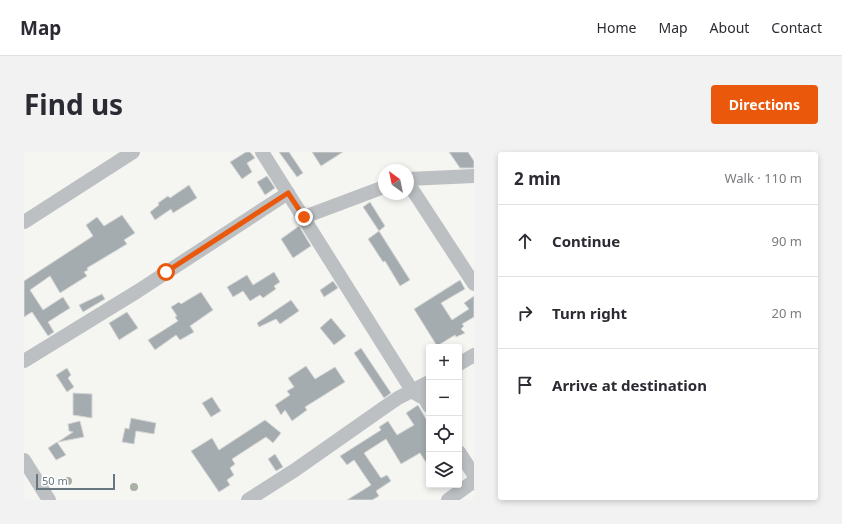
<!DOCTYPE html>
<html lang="en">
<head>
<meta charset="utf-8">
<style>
	:root { --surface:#fff; --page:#f2f2f3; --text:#2b2b33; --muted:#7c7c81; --line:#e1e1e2; --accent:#ea580c }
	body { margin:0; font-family:"Noto Sans",sans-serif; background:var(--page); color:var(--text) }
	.controls { position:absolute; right:12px; bottom:12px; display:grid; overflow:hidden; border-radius:4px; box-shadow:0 2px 6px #0003 }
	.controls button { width:36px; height:36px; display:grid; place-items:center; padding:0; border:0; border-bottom:1px solid var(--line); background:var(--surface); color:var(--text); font:20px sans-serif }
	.compass { position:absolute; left:354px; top:12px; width:36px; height:36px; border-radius:50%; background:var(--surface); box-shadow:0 2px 6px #0003; rotate:327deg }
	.scale { position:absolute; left:12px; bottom:10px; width:79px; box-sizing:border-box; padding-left:4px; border:2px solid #67777f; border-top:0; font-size:11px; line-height:14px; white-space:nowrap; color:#67777f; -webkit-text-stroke:3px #fff; paint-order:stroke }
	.stop { position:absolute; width:12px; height:12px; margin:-9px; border:3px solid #ea580c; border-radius:50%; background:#fff }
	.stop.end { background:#ea580c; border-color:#fff; box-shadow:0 1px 4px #0008 }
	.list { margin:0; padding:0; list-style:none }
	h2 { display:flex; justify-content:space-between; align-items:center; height:52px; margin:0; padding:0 16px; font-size:17px }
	h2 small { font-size:13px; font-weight:400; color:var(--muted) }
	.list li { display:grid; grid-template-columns:26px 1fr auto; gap:12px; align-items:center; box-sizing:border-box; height:72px; padding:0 16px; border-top:1px solid var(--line) }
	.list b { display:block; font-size:15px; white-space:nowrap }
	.list em { font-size:13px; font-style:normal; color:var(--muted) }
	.icon { flex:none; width:22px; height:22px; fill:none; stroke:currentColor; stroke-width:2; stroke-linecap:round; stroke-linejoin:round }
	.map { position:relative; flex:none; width:450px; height:348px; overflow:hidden; border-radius:4px }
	header { display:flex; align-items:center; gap:24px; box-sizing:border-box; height:56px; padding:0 20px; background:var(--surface); border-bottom:1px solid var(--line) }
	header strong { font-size:19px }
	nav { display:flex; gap:22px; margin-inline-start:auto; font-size:14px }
	.intro { display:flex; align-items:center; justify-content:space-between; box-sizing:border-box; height:96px; padding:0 24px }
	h1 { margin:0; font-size:28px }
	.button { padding:10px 18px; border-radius:4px; background:var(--accent); color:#fff; font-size:14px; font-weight:700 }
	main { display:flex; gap:24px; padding:0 24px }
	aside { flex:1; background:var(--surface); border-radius:4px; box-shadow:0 2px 6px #0003 }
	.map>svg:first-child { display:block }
	.building { fill:#a4acb0; stroke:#d6d6d4 }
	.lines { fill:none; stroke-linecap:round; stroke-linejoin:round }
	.minor { stroke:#bcc0c3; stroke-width:14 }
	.tree { fill:#a9b0a4 }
	.route { stroke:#ea580c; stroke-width:5 }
</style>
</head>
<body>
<header>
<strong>Map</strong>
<nav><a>Home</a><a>Map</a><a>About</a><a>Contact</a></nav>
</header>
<div class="intro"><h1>Find us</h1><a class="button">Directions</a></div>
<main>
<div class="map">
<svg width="450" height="348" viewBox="0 0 450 348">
	<rect width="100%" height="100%" fill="#f5f5f2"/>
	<!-- building -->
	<g class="building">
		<path d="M222,0H226L231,6L223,11L228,20L218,27L206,10Z"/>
		<path d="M255,0H265L279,21L273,25Z"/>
		<path d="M288,0H319L297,14Z"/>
		<path d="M425,0H444L450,9V16H436Z"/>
		<path d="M243,24L251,36L241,43L233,30Z"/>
		<path d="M165,33L173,46L149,61L147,57L131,68L126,60L135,53L134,51L144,44L146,46Z"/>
		<path d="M346,50L361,74L355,79L339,55Z"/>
		<path d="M98,63L111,81L100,88L103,92L63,116L64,118L60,120L63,124L36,141L26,124L6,138L19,158L39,145L46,156L24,170L30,180L24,184L8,160L0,165V129L69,84L62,73L73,65L80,74Z"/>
		<path d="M275,74L287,94L269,106L257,87Z"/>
		<path d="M355,79L386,128L376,134L361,109L359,110L344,87Z"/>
		<path d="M250,120L256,130L250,134L252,137L239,146L236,143L226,149L219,139L209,145L203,135L223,123L229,133Z"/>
		<path d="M436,128L441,137L417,151L428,168L445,157L440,151L450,144V165L438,172L440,174L437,177L441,181L432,185L431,183L413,194L390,157Z"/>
		<path d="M309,129L314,136L300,145L296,138Z"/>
		<path d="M177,140L189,158L166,174L170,180L156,188L152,183L131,198L124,188L154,169L151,165L153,164L147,155L155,150L157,152Z"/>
		<path d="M78,142L81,147L59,160L55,153Z"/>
		<path d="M267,148L275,159L256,172L252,167L235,175L233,171Z"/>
		<path d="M103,160L114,176L95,188L85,171Z"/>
		<path d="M307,166L322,184L310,193L296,176Z"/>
		<path d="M337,196L367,241L360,246L330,201Z"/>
		<path d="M282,214L291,227L311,215L321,230L281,255L283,258L268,269L261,258L257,263L251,253L266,243L263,239L270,235L264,226Z"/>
		<path d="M43,216L47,223L44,226L50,235L43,240L32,223Z"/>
		<path d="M49,241L68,242V266L49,263Z"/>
		<path d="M188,245L197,259L187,265L178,251Z"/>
		<path d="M394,253L405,272V315L396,301L377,312L362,287L340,301L357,326L363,323L367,329L352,339L355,344L348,348H323L347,333L330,308L323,313L316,304L357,278L355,275L364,269L373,283L390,273L382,261Z"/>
		<path d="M107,266L132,271L130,282L112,279L110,292L98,290L101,276L105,277Z"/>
		<path d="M241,268L257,281L249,291L242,285L208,307L211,312L206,316L210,323L203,328L206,333L195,340L167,299L188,286L195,298Z"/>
		<path d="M56,269L60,285L34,290L49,280L45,279L44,272Z"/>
		<path d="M33,290L42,303L32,308L24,296Z"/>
		<path d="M251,302L259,315L252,319L244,307Z"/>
	</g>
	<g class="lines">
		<!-- minor -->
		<g class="minor">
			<path d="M238,0L389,240L401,247L405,254"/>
			<path d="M384,27L450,24"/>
			<path d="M384,31L450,132"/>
			<path d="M280,65L360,35"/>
			<path d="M0,70L109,0"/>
			<path d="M0,209L114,139L264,41"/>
			<path d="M435,212L450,203"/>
			<path d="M435,300L450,323"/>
			<path d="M0,308L25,348"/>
			<path d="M224,348L271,318L358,257L374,246L405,230"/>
			<path d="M424,348L450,329"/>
		</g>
	</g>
	<!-- trees -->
	<g class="tree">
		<circle cx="44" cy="329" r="4"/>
		<circle cx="110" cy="335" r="4"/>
	</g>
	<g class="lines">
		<!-- route -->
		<path class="route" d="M142,120L264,41L280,65"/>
	</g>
</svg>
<div class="controls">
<button>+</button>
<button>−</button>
<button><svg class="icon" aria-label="locate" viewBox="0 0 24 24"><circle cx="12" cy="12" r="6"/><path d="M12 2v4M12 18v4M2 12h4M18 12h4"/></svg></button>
<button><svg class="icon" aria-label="layers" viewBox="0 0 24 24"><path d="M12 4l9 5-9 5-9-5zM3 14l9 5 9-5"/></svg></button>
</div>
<svg class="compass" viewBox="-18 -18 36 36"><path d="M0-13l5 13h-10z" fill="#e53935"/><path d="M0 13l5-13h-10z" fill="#7c7c81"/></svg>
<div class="scale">50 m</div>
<div class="stop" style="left:142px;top:120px"></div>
<div class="stop end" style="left:280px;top:65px"></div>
</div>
<aside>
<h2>2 min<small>Walk · 110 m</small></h2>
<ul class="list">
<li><svg class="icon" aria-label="ahead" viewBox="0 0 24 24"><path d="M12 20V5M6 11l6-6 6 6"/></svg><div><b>Continue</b></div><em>90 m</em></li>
<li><svg class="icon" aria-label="right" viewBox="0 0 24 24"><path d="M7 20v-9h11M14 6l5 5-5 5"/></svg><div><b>Turn right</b></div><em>20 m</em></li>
<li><svg class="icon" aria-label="arrive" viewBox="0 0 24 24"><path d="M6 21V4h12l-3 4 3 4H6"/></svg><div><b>Arrive at destination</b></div></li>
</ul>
</aside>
</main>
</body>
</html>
